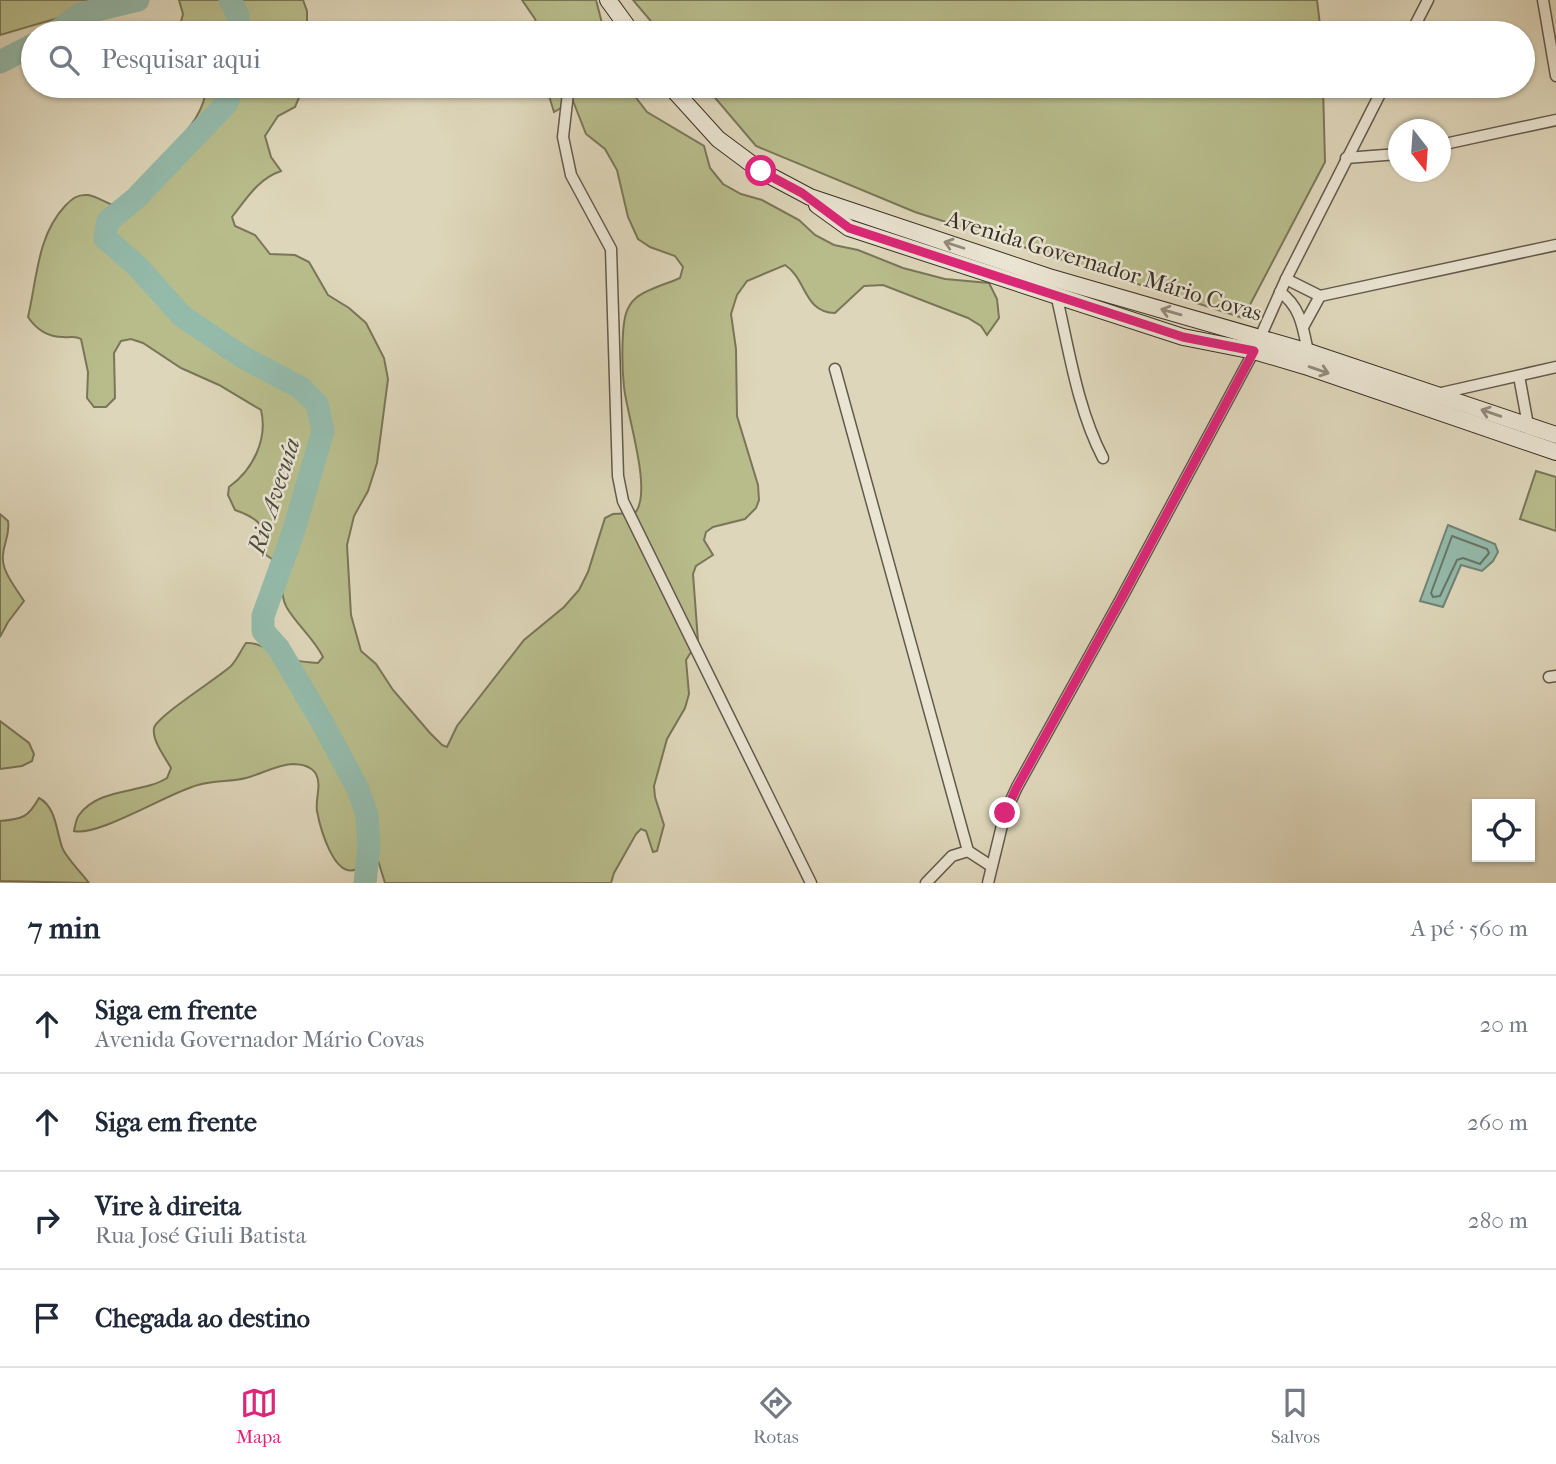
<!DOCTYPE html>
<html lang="pt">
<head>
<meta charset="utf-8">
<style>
	:root { --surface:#fff; --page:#f2f2f3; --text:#1f2937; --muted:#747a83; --line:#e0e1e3; --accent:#db2777 }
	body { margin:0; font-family:"IM FELL French Canon",serif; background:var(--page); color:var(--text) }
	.controls { position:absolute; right:21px; bottom:21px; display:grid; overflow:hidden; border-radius:0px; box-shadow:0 2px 5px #0004 }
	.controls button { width:63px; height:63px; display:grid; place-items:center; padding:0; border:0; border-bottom:2px solid var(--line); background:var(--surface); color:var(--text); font:35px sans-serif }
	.compass { position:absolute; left:1388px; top:119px; width:63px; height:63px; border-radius:50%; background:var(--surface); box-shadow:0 2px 5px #0004; rotate:163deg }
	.stop { position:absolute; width:21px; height:21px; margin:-16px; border:5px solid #db2777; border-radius:50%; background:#fff }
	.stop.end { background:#db2777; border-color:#fff; box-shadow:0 2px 7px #0008 }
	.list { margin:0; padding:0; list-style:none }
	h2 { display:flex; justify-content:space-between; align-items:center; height:91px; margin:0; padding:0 28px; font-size:30px }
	h2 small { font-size:23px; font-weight:400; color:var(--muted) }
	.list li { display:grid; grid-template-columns:46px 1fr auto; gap:21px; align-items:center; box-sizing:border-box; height:98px; padding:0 28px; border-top:2px solid var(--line) }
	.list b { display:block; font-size:26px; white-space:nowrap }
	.list p { margin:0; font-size:23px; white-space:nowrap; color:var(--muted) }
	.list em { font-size:23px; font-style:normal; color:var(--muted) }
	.icon { flex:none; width:38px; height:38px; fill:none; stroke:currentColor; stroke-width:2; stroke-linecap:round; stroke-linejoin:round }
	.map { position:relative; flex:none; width:1556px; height:883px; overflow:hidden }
	.search { position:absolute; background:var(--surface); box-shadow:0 2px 5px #0004; left:21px; right:21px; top:21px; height:77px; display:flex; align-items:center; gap:18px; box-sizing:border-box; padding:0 24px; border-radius:38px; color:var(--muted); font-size:26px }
	.sheet { height:483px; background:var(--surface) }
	nav { display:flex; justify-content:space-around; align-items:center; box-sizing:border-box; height:98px; border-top:2px solid var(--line); background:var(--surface); font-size:19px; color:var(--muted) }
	nav a { display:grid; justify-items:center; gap:4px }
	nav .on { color:var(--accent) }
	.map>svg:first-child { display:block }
	.green { fill:#b8bc8b; stroke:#797659; stroke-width:2 }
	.water { fill:#94baaa; stroke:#708376; stroke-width:2 }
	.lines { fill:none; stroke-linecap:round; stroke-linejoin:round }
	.shore { stroke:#677668; stroke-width:2 }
	.river { stroke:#94baaa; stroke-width:23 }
	.street-casing { stroke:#635a4c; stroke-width:13 }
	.secondary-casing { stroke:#3a3127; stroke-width:18 }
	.street { stroke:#eae4d2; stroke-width:10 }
	.secondary { stroke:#eae4d2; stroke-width:16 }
	.oneway { stroke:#928a7c }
	.route { stroke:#db2777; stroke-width:9 }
	.labels { text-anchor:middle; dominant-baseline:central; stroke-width:5; stroke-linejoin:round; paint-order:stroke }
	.street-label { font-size:23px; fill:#3a3127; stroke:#eae4d2 }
	.water-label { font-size:24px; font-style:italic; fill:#4c4c41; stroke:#eae4d2 }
</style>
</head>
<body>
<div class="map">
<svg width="1556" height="883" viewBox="0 0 1556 883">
	<rect width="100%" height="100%" fill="#ded6ba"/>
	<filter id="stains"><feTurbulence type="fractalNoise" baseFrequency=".00286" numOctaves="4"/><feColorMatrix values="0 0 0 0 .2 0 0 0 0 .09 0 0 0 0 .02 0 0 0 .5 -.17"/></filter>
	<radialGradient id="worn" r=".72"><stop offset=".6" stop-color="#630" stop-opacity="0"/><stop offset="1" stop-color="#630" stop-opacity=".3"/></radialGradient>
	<!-- green -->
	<g class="green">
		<path d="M0,0H135L111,7L92,8L0,35Z"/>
		<path d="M179,0H303L307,11V33H178L183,14Z"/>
		<path d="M522,0H596L602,23L610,33H539L535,19Z"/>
		<path d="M633,0H1317L1321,33H661Z"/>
		<path d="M206,86H304L295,107L278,116L265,136L271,157L281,171C258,179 247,198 232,217L235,226L255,235L270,254L295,255L309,262L328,295L349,308L366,323L384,358L388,379L377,463L368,491L354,516L347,545L351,615L361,651L376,664L393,690L430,733L442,745L447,747L457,726L524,640L564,607L579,590L588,572L605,518L613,514L635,513C653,492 627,416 624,387C622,369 622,351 623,333C624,321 625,307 636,298C646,289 667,284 680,278L683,267L675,256L650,247L638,239L628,217L617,170L605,149L586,134L573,101L554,112L546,86H627L647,112L704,146L710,168L723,184L741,194L762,200L799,220L815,235L834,245L858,250L903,268L945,279L989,283L997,299L999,318L987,335L981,326L968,318L883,285L864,286L835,313C803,312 807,279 785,265L747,281L737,295L731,314L736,349L737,416L758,485L759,500L756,508L745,519L713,527L706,532L704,540L713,555L696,566L693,574L698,641L686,660L689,694L685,708L667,739L654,786L655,797L664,825L657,851L653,852L646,831L641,829L636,834L614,873L611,883H385L376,854H372C368,859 363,866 357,869C334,880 320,827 317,811C315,799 322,785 316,774C311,766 301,764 292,764C277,765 261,774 246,778C231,782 214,780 198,785C170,792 98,837 74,831C75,826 76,819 79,815C99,787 142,794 167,778L171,768C165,757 152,741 154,728C157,716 218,678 231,666C237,660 241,650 246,643C258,642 267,650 278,655C290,661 304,662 318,663L323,657C314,639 298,626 287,608C275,587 294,572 266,555C267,527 261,519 235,510L228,495L229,487C253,470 268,439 261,410L219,385L181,368L143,343L131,339L121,341L114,353L115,398L106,407H94L87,398L88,372L81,339C74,335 71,338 63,337C48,337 36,329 28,317C37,279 37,236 65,206C72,199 77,194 88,195C105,198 116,214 133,203C142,189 151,175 161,161C178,139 206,116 206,86Z"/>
		<path d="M705,86H1323L1325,162L1243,318L915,212L756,146Z"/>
		<path d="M1536,471L1556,477V531L1520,519Z"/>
		<path d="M0,514L8,521C10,536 4,541 3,555C1,571 16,588 24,601L8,622L0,637Z"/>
		<path d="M0,721L29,743L34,754L32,761L22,766L0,769Z"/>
		<path d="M39,798C56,807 56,830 62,847C66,858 81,872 89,883L0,881V821C22,819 28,818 39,798Z"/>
	</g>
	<!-- water -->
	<path class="water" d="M1448,525L1495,544L1498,552L1493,561L1482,571L1461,565L1443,607L1420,601Z"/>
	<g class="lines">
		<!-- shore -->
		<path class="shore" d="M1452,536L1487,549L1489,553L1480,564L1463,558L1457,560L1440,596L1433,597L1431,593Z"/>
		<!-- river -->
		<g class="river">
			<path d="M230,0L238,15L239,33"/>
			<path d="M55,33L80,14L138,0"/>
			<path d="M0,62L33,45"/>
			<path d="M233,86L227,103L135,199L108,221L105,238L137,266L182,316L241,356L301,388L317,404L323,431L292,536L263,616V631L279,649L322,722L358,789L367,815L369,846L365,883"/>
		</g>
		<defs>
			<g id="street">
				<path d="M1543,0L1556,76"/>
				<path d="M1411,33L1428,0"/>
				<path d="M568,93L563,137L571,175L611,249L618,476L623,501L811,883"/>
				<path d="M1440,145L1556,120"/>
				<path d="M1346,158L1398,154"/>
				<path d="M1286,279L1320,296L1556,245"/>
				<path d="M1280,292C1301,307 1303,328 1308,352"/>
				<path d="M1056,294C1069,349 1077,408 1103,458"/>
				<path d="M1303,327L1320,296"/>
				<path d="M835,369L968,851L991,866"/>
				<path d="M1519,376L1528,425"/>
				<path d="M1437,394L1556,367"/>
				<path d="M1549,677L1556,676"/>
				<path d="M926,883L952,856L968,851"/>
				<path d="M988,883L1005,813L1017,787L1121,599L1254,351L1286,279L1384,86"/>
			</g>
			<g id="secondary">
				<path d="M608,0L632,33"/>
				<path d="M670,86L718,139L761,171L810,197L1052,278L1312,353L1556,435"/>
				<path d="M817,205L849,228L1183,337L1254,351L1305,366L1556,452"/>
			</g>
		</defs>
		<!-- street casing -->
		<use href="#street" class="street-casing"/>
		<!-- secondary casing -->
		<use href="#secondary" class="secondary-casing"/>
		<!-- street -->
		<use href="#street" class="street"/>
		<!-- secondary -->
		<use href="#secondary" class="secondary"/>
	</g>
	<!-- one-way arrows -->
	<defs><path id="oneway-shaft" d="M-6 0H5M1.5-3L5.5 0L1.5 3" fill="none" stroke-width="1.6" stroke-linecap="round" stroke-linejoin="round" transform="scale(1.75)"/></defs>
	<g class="oneway">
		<use href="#oneway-shaft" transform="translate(954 245) rotate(-162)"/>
		<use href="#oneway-shaft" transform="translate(1171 312) rotate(-164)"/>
		<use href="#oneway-shaft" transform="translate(1319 370) rotate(19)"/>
		<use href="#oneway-shaft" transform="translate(1491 413) rotate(-161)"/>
	</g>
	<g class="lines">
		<!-- route -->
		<path class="route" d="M761,171L802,193L849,228L1183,337L1254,351L1121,599L1017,787L1005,813"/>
	</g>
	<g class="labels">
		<!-- street labels -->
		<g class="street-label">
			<text transform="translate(1104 266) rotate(17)">Avenida Governador Mário Covas</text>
		</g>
		<!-- water labels -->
		<g class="water-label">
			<text transform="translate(274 496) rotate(-72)">Rio Avecuía</text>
		</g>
	</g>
	<rect width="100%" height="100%" filter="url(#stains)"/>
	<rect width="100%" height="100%" fill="url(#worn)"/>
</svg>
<div class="controls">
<button><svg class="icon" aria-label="locate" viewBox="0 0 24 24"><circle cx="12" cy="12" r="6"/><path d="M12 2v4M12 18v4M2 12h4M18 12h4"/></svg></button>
</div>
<svg class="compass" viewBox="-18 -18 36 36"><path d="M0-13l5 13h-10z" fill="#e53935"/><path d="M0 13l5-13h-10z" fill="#747a83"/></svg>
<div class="stop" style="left:761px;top:171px"></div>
<div class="stop end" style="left:1005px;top:813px"></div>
<div class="search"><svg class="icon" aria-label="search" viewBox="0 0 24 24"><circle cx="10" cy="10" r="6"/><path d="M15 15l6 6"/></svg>Pesquisar aqui</div>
</div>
<section class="sheet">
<h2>7 min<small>A pé · 560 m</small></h2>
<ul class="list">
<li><svg class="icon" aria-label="ahead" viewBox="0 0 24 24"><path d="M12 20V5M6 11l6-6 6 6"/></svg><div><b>Siga em frente</b><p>Avenida Governador Mário Covas</p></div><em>20 m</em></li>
<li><svg class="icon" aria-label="ahead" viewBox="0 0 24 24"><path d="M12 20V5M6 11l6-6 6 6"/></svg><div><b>Siga em frente</b></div><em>260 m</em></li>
<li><svg class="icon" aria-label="right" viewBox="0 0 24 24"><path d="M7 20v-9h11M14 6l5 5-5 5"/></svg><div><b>Vire à direita</b><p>Rua José Giuli Batista</p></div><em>280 m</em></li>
<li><svg class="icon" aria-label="arrive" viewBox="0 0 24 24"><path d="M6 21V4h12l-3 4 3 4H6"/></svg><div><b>Chegada ao destino</b></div></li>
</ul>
</section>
<nav>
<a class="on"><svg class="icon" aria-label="map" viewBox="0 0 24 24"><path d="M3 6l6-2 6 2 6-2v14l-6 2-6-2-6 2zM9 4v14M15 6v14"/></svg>Mapa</a>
<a><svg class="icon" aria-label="directions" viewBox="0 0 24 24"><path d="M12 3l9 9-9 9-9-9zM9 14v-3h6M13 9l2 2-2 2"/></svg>Rotas</a>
<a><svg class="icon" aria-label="saved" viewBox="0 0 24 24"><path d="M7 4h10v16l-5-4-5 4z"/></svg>Salvos</a>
</nav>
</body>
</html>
